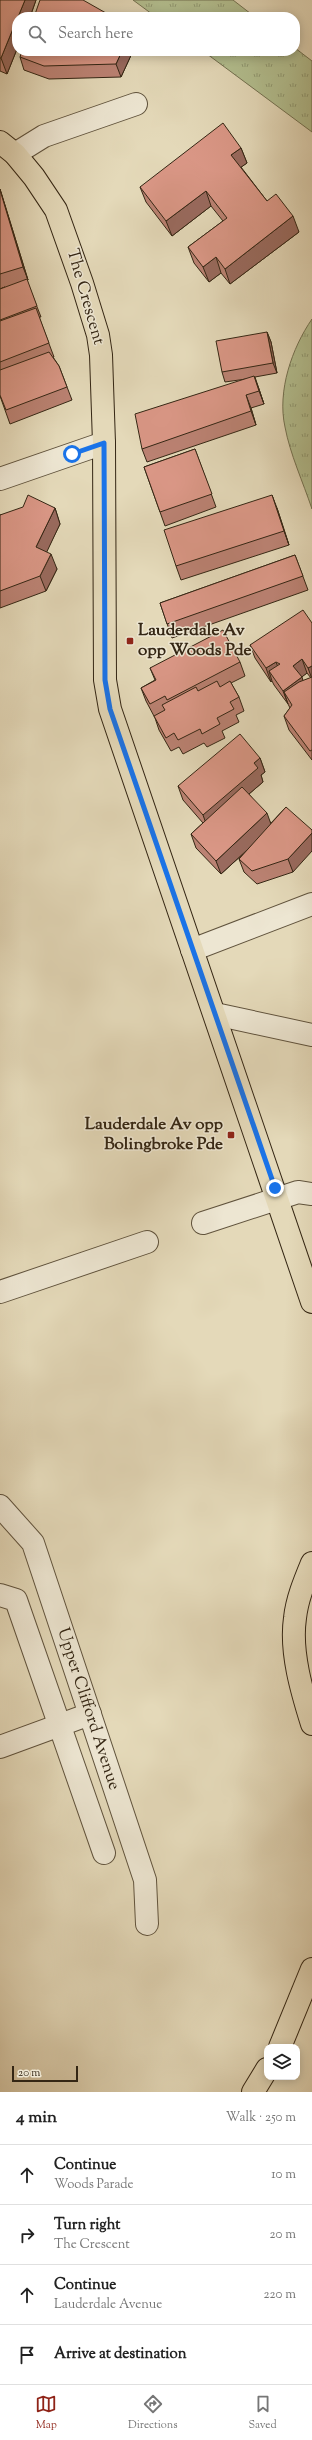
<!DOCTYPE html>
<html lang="en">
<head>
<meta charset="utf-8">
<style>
	:root { --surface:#fff; --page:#f6f6f6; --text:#222; --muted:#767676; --line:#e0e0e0; --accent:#8f2418 }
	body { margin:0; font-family:"Sorts Mill Goudy",serif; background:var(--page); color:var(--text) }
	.controls { position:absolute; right:12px; bottom:12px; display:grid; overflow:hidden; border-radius:8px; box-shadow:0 2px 10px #0003 }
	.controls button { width:36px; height:36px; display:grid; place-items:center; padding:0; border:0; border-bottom:1px solid var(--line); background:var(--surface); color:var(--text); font:20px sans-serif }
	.scale { position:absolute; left:12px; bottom:10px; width:66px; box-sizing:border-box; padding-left:4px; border:2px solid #342614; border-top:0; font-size:11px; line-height:14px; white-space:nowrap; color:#342614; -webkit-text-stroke:3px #ede6d2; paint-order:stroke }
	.stop { position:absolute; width:12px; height:12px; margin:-9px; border:3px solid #1a73e8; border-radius:50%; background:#fff }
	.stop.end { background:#1a73e8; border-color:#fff; box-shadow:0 1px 4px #0008 }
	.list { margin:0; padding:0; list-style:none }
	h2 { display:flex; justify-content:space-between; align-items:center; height:52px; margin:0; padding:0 16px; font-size:17px }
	h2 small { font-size:13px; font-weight:400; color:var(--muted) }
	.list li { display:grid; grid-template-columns:26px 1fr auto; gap:12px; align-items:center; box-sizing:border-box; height:60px; padding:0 16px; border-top:1px solid var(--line) }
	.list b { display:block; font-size:15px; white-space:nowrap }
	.list p { margin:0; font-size:13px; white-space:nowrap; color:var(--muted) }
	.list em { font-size:13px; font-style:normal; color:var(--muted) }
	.icon { flex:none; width:22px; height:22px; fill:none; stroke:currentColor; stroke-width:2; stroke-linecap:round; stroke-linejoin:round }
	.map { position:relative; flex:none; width:312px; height:2092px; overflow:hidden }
	.search { position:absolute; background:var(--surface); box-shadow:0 2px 10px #0003; left:12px; right:12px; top:12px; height:44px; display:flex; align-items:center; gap:10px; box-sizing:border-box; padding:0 14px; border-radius:16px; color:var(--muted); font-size:15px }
	.sheet { height:292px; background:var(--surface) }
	nav { display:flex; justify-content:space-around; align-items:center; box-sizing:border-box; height:56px; border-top:1px solid var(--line); background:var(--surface); font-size:11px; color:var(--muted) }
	nav a { display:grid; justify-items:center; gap:2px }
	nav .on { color:var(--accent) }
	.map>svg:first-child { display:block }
	.grass { fill:url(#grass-tufts); stroke:#747252 }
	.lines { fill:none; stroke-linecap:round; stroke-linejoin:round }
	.minor-casing { stroke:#60533d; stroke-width:24 }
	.major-casing { stroke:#342614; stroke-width:24 }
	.minor { stroke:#ede6d2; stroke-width:22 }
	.major { stroke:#e4d9b9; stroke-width:22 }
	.wall { fill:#bb8273; stroke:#342614; fill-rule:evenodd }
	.shaded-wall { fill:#996a5e; stroke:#342614 }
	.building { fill:#da9786; stroke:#342614 }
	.route { stroke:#1a73e8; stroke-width:5 }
	.poi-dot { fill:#8f2418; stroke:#ede6d2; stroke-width:1.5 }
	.labels { text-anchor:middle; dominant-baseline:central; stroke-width:3; stroke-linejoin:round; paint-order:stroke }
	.street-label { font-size:17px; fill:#342614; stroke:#ede6d2 }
	.poi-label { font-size:17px; font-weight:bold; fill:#342614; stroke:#ede6d2; text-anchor:start }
</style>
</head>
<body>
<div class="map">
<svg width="312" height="2092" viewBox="0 0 312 2092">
	<defs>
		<pattern id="grass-tufts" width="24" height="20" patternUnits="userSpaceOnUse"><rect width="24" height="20" fill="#b3bf90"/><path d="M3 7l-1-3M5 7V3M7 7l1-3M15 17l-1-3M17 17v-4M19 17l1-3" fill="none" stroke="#929b74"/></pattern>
	</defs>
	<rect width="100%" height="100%" fill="#e4d9b9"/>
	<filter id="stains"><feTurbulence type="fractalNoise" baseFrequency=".005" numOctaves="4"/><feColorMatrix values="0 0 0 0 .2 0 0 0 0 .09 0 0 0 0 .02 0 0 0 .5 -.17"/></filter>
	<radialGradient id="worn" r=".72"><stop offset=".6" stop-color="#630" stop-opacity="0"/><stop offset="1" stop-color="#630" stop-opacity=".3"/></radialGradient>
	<!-- grass -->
	<g class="grass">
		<path d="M133,0H233L255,17H156Z"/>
		<path d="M295,48L312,61V132L203,51H295Z"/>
		<path d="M312,319V509C303,482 290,454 285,427C277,391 292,348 312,319Z"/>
	</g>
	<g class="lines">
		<defs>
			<g id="minor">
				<path d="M15,154L44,136L136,104"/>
				<path d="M0,479L104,443"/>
				<path d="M192,950L312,904"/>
				<path d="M215,1014L312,1035"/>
				<path d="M203,1223L298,1192L312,1194"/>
				<path d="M0,1292L147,1242"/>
				<path d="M0,1506L33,1543L145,1880L147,1924"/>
				<path d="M0,1595L16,1600L104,1853"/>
				<path d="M0,1747L90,1714"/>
			</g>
			<g id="major">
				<path d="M0,142L15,154L34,177L56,210L82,283L98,335L101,355L104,443L105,680L110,709L312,1302"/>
				<path d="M312,1563C305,1580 297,1599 295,1618C290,1652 302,1692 312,1724"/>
				<path d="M280,2047L312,1969"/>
				<path d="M253,2092L267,2069"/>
			</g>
		</defs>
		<!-- minor casing -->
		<use href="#minor" class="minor-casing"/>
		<!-- major casing -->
		<use href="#major" class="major-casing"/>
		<!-- minor -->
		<use href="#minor" class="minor"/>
		<!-- major -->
		<use href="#major" class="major"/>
	</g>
	<!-- wall -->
	<g class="wall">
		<path d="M0,0H36L30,17H17V49L7,74L0,71Z"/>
		<path d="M133,51L121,77L49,79L24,70L20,57Z"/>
		<path d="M241,148L247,163L241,167L267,201L299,232L230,284L221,273L209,282L194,263L188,247L223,221L211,206L172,236L146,202L140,187Z"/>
		<path d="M0,189L28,280L27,281L41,317H39L54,357H53L59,366L72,400L10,424L0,396V289L5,287L0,289Z"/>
		<path d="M267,332L271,342L277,373L255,377L264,404L251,408L256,425L147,462L142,449L246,379L225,382L222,372Z"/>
		<path d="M195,449L216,507L165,526L144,467Z"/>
		<path d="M55,508L60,524L46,552L57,569L46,591L0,608V515Z"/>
		<path d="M277,508L289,545L181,580L176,566Z"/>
		<path d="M295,555L308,590L172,638L160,603Z"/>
		<path d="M312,623V760L289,730L284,716L290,708L288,704L274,685L272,681L271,682L255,658L250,645ZM307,673L311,678L303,681L301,677Z"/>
		<path d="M240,662L245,676L231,683L239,697L244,711L236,715L239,722L222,731L225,738L207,747L204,743L183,754L179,747L171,751L159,730L155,718L146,701L141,688L155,680L150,668Z"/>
		<path d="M260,758L265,772L261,775L263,782L249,794L271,823L286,807L293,872L257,884L244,872L239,859L243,854L221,874L196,848L191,834L203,823L183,800L178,786Z"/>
	</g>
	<!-- shaded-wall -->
	<g class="shaded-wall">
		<path d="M25,0H36L30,17H18Z"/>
		<path d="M17,19V49L7,74L1,58Z"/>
		<path d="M122,51H133L121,77L116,64Z"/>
		<path d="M241,148L247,163L237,170L231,155Z"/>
		<path d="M0,189L28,280L23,267L0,190Z"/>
		<path d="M206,191L211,206L172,236L166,221Z"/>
		<path d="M293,216L299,232L230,284L225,269Z"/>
		<path d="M216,257L221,273L209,282L203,267Z"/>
		<path d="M267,332L271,342L277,373L273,363Z"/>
		<path d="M254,376L259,389L264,404L259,391Z"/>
		<path d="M246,395L251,408L256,425L251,411Z"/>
		<path d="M272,495L277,508L289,545L284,531Z"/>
		<path d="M55,508L60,524L42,562L36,547Z"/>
		<path d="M51,554L57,569L46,591L40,576Z"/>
		<path d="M302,659L307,673L298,680L293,666Z"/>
		<path d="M276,662L281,675L269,671L272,681L271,682L266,668Z"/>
		<path d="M312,666V679L308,668Z"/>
		<path d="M302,677L306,691L284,692L288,704L283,691Z"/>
		<path d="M260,758L265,772L261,775L263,782L208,829L203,815L254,763Z"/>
		<path d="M267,813L272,827L221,874L216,861Z"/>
		<path d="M312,833V851L293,872L288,859Z"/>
	</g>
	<!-- building -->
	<g class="building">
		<path d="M0,0H25L18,17H17V19L1,58H0Z"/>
		<path d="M40,0H83L113,17H34Z"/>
		<path d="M22,51H122L116,64L44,66L20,57Z"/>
		<path d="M223,123L241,148L231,155L267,201L276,194L293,216L225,269L216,257L203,267L188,247L227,218L206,191L166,221L140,187Z"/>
		<path d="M0,190L23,267L0,274Z"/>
		<path d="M27,279L37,306L0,320V289Z"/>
		<path d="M36,308L49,343L0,362V321Z"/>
		<path d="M267,332L273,363L222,372L216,341Z"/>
		<path d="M49,352L59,366L67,387L6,410L0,395V370Z"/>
		<path d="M254,376L259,391L246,395L251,411L142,449L135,414Z"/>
		<path d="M195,449L212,494L160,512L144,467Z"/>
		<path d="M28,495L55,508L36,547L51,554L40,576L0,591V515L23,507Z"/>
		<path d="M272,495L284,531L176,566L164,530Z"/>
		<path d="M295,555L303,576L167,624L160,603Z"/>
		<path d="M303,610L312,623V666L308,668L302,659L293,666L302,677L283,691L269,671L280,664L276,662L266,668L250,645Z"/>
		<path d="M223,630L240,662L167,700L165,696L150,704L141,688L156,680L150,668Z"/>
		<path d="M312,677V750L310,751L284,716L292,705L284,692L299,682Z"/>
		<path d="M217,681L220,687L230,681L239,697L230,702L234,709L217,718L220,724L202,734L200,729L178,740L174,733L166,738L154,716L165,710L162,705L196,687L198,691Z"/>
		<path d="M240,734L260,758L254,763L258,768L203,815L178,786Z"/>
		<path d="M242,787L267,813L216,861L191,834Z"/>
		<path d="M286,807L312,830V833L288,859L252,871L239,859Z"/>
	</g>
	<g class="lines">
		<!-- route -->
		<path class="route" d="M72,454L104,443L105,680L110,709L275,1188"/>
	</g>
	<!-- markers -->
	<g class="poi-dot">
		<rect x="126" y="637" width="8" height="8" rx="2"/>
		<rect x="227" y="1131" width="8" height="8" rx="2"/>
	</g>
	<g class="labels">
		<!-- street labels -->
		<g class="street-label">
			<text transform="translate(85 297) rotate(74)">The Crescent</text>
			<text transform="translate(88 1709) rotate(72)">Upper Clifford Avenue</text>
		</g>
		<!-- poi labels -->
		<g class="poi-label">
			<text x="138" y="631">Lauderdale Av<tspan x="138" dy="20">opp Woods Pde</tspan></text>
			<text x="223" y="1125" text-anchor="end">Lauderdale Av opp<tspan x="223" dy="20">Bolingbroke Pde</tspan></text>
		</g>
	</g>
	<rect width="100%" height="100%" filter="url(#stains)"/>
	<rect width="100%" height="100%" fill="url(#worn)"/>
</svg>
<div class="controls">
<button><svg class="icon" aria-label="layers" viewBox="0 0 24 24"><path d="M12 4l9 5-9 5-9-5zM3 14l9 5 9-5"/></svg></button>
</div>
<div class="scale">20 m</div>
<div class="stop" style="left:72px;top:454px"></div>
<div class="stop end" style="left:275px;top:1188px"></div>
<div class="search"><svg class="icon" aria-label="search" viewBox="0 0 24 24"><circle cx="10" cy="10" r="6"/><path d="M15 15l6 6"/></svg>Search here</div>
</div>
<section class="sheet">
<h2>4 min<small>Walk · 250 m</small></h2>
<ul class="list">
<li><svg class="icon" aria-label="ahead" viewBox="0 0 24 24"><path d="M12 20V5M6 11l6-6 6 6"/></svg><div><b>Continue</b><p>Woods Parade</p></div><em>10 m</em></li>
<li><svg class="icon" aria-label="right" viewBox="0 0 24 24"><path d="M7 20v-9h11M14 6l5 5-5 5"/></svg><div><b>Turn right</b><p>The Crescent</p></div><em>20 m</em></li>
<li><svg class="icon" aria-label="ahead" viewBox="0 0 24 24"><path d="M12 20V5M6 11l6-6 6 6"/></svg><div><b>Continue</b><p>Lauderdale Avenue</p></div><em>220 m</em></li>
<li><svg class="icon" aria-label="arrive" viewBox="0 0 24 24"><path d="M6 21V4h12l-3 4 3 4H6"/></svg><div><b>Arrive at destination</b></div></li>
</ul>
</section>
<nav>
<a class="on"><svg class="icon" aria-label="map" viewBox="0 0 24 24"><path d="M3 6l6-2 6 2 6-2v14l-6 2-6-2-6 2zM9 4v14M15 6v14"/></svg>Map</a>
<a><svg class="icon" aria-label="directions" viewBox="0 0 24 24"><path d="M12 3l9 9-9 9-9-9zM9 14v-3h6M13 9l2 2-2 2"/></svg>Directions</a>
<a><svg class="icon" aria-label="saved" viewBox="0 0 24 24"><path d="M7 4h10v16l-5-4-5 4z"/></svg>Saved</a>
</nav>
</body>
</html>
